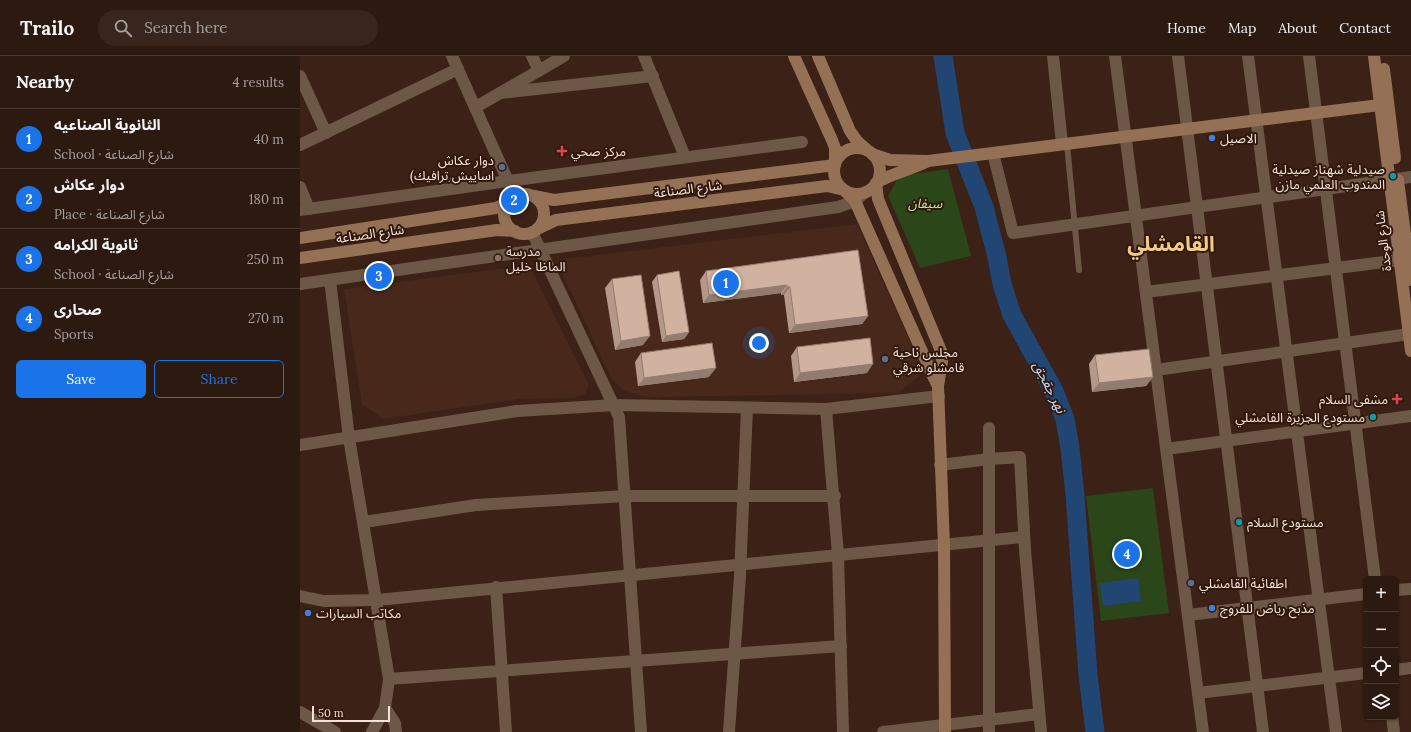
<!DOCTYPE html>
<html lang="en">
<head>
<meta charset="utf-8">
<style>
	:root { --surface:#2c1910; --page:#38261e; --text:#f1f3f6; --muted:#a6a09f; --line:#483830; --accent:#1a73e8 }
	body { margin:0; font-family:Lora,"Noto Sans Arabic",serif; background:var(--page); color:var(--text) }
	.controls { position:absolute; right:12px; bottom:12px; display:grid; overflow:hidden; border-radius:6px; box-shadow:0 1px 3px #0004 }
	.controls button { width:36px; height:36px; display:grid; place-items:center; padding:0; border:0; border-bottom:1px solid var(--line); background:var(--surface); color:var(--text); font:20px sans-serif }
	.scale { position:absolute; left:12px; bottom:10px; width:78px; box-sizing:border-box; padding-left:4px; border:2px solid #f4e2da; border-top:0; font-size:11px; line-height:14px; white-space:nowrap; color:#f4e2da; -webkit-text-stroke:3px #31180d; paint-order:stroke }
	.you { position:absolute; left:459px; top:287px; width:14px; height:14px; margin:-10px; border:3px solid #fff; border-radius:50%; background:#1a73e8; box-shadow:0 0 0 6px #1a73e833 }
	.badge { display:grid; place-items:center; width:26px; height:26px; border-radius:50%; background:var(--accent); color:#fff; font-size:13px; font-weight:700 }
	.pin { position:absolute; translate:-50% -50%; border:2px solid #fff; box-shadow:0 1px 4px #0006 }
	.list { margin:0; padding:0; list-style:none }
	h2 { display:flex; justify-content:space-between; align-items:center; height:52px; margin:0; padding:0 16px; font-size:17px }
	h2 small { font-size:13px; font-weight:400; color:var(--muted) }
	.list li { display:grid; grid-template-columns:26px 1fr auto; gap:12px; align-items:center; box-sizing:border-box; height:60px; padding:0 16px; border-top:1px solid var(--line) }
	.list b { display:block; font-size:15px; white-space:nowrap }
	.list p { margin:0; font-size:13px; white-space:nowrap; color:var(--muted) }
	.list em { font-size:13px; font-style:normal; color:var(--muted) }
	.actions { display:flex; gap:8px; padding:12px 16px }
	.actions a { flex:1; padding:9px 0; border:1px solid var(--accent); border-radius:6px; text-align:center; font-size:14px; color:var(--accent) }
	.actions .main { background:var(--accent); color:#fff }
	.icon { flex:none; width:22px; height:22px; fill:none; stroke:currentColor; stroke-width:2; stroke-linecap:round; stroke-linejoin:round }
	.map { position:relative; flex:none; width:1111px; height:676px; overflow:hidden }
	header { display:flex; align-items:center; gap:24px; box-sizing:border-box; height:56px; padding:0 20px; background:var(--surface); border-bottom:1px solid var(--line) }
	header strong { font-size:19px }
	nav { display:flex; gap:22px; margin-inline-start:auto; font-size:14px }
	.search { width:280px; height:36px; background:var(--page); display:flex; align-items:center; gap:10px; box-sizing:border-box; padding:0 14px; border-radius:22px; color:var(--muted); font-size:15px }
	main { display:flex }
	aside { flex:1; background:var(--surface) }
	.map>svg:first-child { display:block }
	.built { fill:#48281b }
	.green { fill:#2b4619 }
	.water { fill:#224673 }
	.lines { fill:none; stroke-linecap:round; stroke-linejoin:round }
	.river { stroke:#224673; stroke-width:19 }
	.lane { stroke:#6d5746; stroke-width:6 }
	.street { stroke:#6d5746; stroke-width:12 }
	.secondary { stroke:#947155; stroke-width:12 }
	.wall { fill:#b49889 }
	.shaded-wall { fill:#927c6f }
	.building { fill:#d1b19f; stroke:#927c6f }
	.shop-dot { fill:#3f7fe0; stroke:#31180d; stroke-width:1.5 }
	.health-dot { fill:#e0444e; stroke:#31180d; stroke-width:1.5 }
	.service-dot { fill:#5c6f8a; stroke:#31180d; stroke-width:1.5 }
	.culture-dot { fill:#0f9aa8; stroke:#31180d; stroke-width:1.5 }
	.education-dot { fill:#8d6e63; stroke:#31180d; stroke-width:1.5 }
	.labels { text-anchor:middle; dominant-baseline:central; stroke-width:4; stroke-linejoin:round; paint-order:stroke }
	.poi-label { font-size:13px; fill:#f4e2da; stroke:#31180d; text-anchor:start }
	.street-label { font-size:13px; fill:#f4e2da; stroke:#31180d }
	.park-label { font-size:13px; font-style:italic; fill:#baed9d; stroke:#31180d }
	.water-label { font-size:14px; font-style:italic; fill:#c0d6f3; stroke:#31180d }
	.town-label { font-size:21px; font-weight:bold; fill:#f4cb84; stroke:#31180d }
</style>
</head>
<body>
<header>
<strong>Trailo</strong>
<div class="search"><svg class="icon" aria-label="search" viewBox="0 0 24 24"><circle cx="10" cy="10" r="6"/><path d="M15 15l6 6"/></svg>Search here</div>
<nav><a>Home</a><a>Map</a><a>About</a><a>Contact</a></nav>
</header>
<main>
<aside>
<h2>Nearby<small>4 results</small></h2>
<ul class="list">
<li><span class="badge">1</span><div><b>الثانوية الصناعيه</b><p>School · شارع الصناعة</p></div><em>40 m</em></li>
<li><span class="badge">2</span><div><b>دوار عكاش</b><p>Place · شارع الصناعة</p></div><em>180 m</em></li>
<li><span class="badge">3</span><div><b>ثانوية الكرامه</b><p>School · شارع الصناعة</p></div><em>250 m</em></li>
<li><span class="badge">4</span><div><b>صحارى</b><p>Sports</p></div><em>270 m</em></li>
</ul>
<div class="actions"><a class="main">Save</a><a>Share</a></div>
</aside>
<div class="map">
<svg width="1111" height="676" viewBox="0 0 1111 676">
	<rect width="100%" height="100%" fill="#3b2116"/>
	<!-- built -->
	<g class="built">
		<path d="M557,168L619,305L617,310L620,320L598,337L347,341L330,337L322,333L311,322L256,204Z"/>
		<path d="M229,209L288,327V332L285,338L273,342L218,343L83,363L62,348L44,233Z"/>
	</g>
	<!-- green -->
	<g class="green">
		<path d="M648,113L671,200L620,212L588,140L599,120Z"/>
		<path d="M853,432L869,557L801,565L786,440Z"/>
	</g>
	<!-- water -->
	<path class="water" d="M838,522L841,545L803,550L800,527Z"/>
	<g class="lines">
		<!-- river -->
		<path class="river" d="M643,0L655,77L684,151L697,201L702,228L712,259L754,335L765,363L770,392L775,439L788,619L795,676"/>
		<!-- lane -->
		<path class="lane" d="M767,88L779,214"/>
		<!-- street -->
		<g class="street">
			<path d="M152,0L208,125L217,139"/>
			<path d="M232,0L239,15"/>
			<path d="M344,0L385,101"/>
			<path d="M753,0L762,88"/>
			<path d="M815,0L903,676"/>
			<path d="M878,0L963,676"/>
			<path d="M948,0L1036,676"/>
			<path d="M1009,0L1075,523"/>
			<path d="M0,20L26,77"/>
			<path d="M200,37L353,20"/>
			<path d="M176,51L264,0"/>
			<path d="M0,89L158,13"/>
			<path d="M693,97L713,177L1111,121"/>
			<path d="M0,131L9,153"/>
			<path d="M0,154L208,125L502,86"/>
			<path d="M232,176L319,361L341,676"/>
			<path d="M30,224L49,382L89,623L85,652L72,676"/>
			<path d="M0,228L538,151L555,145L565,136"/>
			<path d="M846,236L1100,204"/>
			<path d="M856,314L1109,278"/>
			<path d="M526,353L538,499L543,676"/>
			<path d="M0,389L217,355L315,349L526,353L639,340"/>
			<path d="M866,393L1111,360"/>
			<path d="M640,409L689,403L720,401L725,494L741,676"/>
			<path d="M64,466L176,449L326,440H535"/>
			<path d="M196,531L206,676"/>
			<path d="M1096,534L1111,533"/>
			<path d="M0,540L24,545L77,544L724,481"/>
			<path d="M888,559L1066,538"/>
			<path d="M1096,614L1111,612"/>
			<path d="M89,623L541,590"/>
			<path d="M898,637L1066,617"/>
			<path d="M85,652L95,667L96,676"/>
			<path d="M0,656L35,676"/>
			<path d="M1092,661L1094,676"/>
			<path d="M429,676L440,520L447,352"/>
			<path d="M583,676L739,658"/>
			<path d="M689,676V372"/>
		</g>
		<!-- secondary -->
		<g class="secondary">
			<path d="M518,0L550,75L557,85L567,94"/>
			<path d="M1074,0L1111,295"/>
			<path d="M1084,13L1095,102"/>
			<circle cx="557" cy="115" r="23"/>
			<path d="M572,98L590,104L628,105L1088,48"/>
			<path d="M628,105C611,114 592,117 576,127L578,143L641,295L642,306L638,330L644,490L645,676"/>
			<path d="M1098,124L1111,224"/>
			<circle cx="224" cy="158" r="20"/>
			<path d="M234,140L254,144L535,109V92L532,84L494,0"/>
			<path d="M237,173L256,164L527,130L544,134L555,145L632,318L638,330"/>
			<path d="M0,182L196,152L208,146"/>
			<path d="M0,202L197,174L215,175"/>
		</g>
	</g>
	<!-- wall -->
	<g class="wall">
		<path d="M558,194L568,260L562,268L489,277L484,239H481V237L403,247L400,224L406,215Z"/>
		<path d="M357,219L389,276L384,283L362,286L352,226Z"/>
		<path d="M312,223L343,289L315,294L305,232Z"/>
		<path d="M497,291L567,317L494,326L491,300Z"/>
		<path d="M341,297L409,321L338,330L335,306Z"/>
		<path d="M795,299L853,321L846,330L792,336L789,308Z"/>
	</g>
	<!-- shaded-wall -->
	<g class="shaded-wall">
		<path d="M487,229L481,237L403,247L409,239Z"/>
		<path d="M487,231H490L484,239H481Z"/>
		<path d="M568,260L562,268L489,277L495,269Z"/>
		<path d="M389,276L384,283L362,286L366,280Z"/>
		<path d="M350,280L343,289L315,294L321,285Z"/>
		<path d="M573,308L567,317L494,326L500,317Z"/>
		<path d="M416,312L409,321L338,330L344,322Z"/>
		<path d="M853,321L846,330L792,336L799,327Z"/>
	</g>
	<!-- building -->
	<g class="building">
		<path d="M558,194L568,260L495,269L490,231H487V229L409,239L406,215Z"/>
		<path d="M379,215L389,276L366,280L357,219Z"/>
		<path d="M341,219L350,280L321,285L312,223Z"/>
		<path d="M570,282L573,308L500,317L497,291Z"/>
		<path d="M412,287L416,312L344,322L341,297Z"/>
		<path d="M849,293L853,321L799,327L795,299Z"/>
	</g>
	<!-- markers -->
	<g class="shop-dot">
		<circle cx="912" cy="82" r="4"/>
		<circle cx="912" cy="552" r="4"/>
		<circle cx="8" cy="557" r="4"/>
	</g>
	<g class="health-dot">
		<path d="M260 89h4v4h4v4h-4v4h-4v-4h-4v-4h4z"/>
		<path d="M1095 337h4v4h4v4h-4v4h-4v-4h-4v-4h4z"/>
	</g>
	<g class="service-dot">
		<circle cx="202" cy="111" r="4"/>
		<circle cx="585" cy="303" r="4"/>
		<circle cx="891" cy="527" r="4"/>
	</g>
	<g class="culture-dot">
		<circle cx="1093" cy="120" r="4"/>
		<circle cx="1073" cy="361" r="4"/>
		<circle cx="939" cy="466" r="4"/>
	</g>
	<circle class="education-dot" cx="198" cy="202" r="4"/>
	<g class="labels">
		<!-- poi labels -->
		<g class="poi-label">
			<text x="920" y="82">الاصيل</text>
			<text x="271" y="95">مركز صحي</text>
			<text x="194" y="104" text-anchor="end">دوار عكاش<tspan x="194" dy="15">(اساييش٫ترافيك</tspan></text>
			<text x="1085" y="113" text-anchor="end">صيدلية شهناز صيدلية<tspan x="1085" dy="15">المندوب العلمي مازن</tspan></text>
			<text x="206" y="195">مدرسة<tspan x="206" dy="15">الماظا خليل</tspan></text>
			<text x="593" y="296">مجلس ناحية<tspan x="593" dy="15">قامشلو شرقي</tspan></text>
			<text x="1088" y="343" text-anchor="end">مشفى السلام</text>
			<text x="1065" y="361" text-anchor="end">مستودع الجزيرة القامشلي</text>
			<text x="947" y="466">مستودع السلام</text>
			<text x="899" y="527">اطفائية القامشلي</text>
			<text x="920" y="552">مذبح رياض للفروج</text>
			<text x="16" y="557">مكاتب السيارات</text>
		</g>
		<!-- street labels -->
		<g class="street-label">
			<text transform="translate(388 133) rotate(-7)">شارع الصناعة</text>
			<text transform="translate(70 178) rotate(-8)">شارع الصناعة</text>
			<text transform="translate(1083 185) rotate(-97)">شارع الوحدة</text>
		</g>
		<!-- park labels -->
		<g class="park-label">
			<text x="625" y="147">سيفان</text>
		</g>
		<!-- water labels -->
		<g class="water-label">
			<text transform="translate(750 331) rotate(64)">نهر جقجق</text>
		</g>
		<!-- town labels -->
		<g class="town-label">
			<text x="871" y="187">القامشلي</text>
		</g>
	</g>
</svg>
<div class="controls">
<button>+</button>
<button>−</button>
<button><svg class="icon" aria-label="locate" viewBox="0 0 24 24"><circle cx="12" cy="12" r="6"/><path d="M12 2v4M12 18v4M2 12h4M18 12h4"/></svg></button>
<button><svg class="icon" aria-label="layers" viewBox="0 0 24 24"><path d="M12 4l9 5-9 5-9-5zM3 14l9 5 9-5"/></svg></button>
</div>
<div class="scale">50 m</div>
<div class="you"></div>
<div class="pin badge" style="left:426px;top:227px">1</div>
<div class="pin badge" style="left:214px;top:144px">2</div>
<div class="pin badge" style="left:79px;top:220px">3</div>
<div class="pin badge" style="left:827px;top:498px">4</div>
</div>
</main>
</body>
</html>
